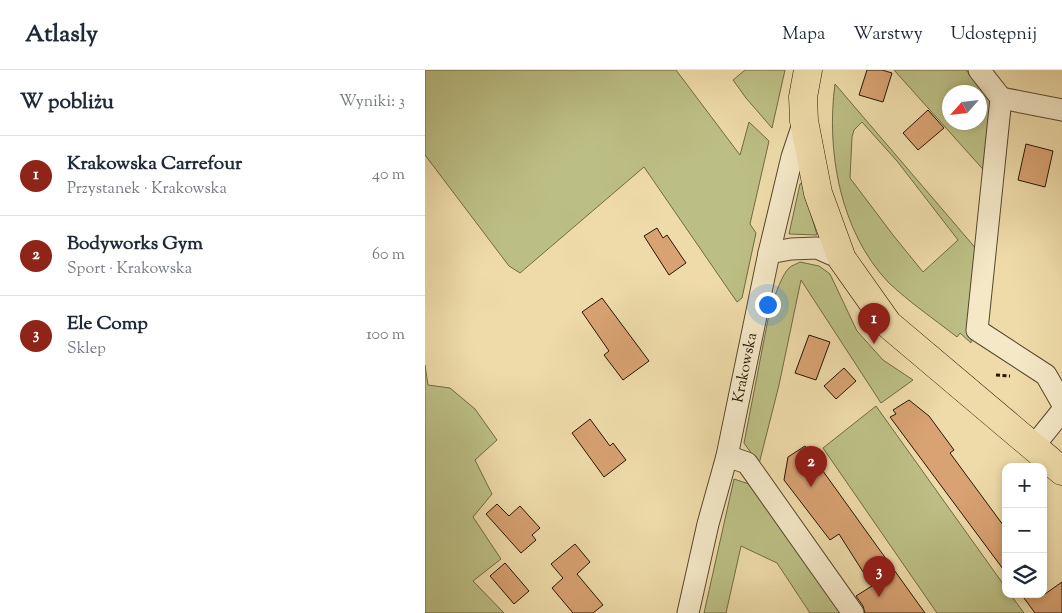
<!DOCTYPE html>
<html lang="pl">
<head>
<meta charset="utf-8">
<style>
	:root { --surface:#fff; --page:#f2f2f3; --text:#1f2937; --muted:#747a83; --line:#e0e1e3; --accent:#8f2418 }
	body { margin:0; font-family:"Sorts Mill Goudy",serif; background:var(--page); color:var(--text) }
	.controls { position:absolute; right:15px; bottom:15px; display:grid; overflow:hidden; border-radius:10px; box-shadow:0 2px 8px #0003 }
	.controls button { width:45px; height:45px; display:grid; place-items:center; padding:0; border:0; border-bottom:1px solid var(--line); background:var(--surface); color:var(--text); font:25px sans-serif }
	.compass { position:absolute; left:517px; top:15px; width:45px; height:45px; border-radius:50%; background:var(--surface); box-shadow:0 2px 8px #0003; rotate:243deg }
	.you { position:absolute; left:342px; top:234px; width:18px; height:18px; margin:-12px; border:4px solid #fff; border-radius:50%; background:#1a73e8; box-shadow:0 0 0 8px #1a73e833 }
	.badge { display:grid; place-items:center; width:32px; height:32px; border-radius:50%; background:var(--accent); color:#fff; font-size:16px; font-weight:700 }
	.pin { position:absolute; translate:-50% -41px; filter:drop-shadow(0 1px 2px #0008) }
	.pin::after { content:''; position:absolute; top:26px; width:18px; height:15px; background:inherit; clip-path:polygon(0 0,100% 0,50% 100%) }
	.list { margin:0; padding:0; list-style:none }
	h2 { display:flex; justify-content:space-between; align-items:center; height:65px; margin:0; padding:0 20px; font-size:21px }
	h2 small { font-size:16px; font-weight:400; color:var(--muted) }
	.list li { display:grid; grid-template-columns:32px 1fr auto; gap:15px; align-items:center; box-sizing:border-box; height:80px; padding:0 20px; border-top:1px solid var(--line) }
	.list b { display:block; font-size:19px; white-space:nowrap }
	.list p { margin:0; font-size:16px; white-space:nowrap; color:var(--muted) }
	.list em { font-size:16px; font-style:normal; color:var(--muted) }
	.icon { flex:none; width:28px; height:28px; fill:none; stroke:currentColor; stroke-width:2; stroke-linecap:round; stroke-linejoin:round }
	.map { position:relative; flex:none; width:637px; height:543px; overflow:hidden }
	header { display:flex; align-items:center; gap:30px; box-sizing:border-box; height:70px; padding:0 25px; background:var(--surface); border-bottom:1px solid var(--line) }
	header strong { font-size:24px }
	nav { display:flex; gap:28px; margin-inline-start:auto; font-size:18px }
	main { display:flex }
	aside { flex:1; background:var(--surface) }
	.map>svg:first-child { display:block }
	.green { fill:#bcbf85; stroke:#706a44; fill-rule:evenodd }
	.building { fill:#d8a272; stroke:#251604 }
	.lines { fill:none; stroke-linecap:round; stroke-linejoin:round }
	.minor-casing { stroke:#57472d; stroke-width:23 }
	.major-casing { stroke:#251604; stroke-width:29 }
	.path { stroke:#251604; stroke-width:3; stroke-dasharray:4 2.5; stroke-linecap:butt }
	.minor { stroke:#f4e8c7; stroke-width:21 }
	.major { stroke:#eedba9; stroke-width:28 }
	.labels { text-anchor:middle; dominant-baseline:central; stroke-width:5; stroke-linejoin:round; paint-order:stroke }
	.street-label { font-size:15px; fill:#251604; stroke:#f4e8c7 }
</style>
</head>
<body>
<header>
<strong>Atlasly</strong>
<nav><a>Mapa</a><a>Warstwy</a><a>Udostępnij</a></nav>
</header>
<main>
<aside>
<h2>W pobliżu<small>Wyniki: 3</small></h2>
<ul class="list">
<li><span class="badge">1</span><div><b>Krakowska Carrefour</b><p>Przystanek · Krakowska</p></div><em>40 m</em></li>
<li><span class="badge">2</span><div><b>Bodyworks Gym</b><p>Sport · Krakowska</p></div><em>60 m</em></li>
<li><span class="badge">3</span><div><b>Ele Comp</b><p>Sklep</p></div><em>100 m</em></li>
</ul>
</aside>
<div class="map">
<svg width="637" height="543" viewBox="0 0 637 543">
	<rect width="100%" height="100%" fill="#eedba9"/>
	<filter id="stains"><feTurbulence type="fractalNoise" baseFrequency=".004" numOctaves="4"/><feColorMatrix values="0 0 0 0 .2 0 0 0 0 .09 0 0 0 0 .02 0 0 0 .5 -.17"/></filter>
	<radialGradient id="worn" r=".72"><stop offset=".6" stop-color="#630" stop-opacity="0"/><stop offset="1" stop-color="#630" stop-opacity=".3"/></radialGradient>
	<!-- green -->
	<g class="green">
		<path d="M0,0H251L315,85L324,52L344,71L325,154L331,163L317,228L312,232L219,97L95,203L84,196L0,85Z"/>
		<path d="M320,0H360L347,58L321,28L308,10Z"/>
		<path d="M469,0H541L569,32L564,106ZM524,22H554V52H524Z"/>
		<path d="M410,14L553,181L554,199L546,273L535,263L532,267C509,249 484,232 463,212C415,161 401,81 410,14ZM437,52L472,91L533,170L498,202L468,165L425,108L427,67L429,60Z"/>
		<path d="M377,113L392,165L364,164L375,114Z"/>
		<path d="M375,192L394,196L405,204L432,261L458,290L488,310L456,333L376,210L354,315L334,394L319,373L346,234C351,225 357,204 364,198C367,195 372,194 375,192Z"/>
		<path d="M0,295L3,315L25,318L50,339L72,370L50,390L67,424L48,447L76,489L48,511L79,543H0Z"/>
		<path d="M451,336L581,518V524H585L599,543H512L398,378Z"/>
		<path d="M309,409L330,416L421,543H385L352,493L316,476L301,543H279Z"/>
	</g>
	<!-- building -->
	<g class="building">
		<path d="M442,0H457L467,3L458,32L434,25Z"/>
		<path d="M503,40L519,58L493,80L478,63Z"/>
		<path d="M601,74L628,81L620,117L593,110Z"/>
		<path d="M232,158L238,168L242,165L261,193L244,205L219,166Z"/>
		<path d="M177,228L224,291L198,310L179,285L184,281L157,242Z"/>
		<path d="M384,265L405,272L391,310L370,303Z"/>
		<path d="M419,298L431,311L411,329L399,316Z"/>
		<path d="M484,330L504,346L529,380L525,383L581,459V503L465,347L471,344L468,340Z"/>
		<path d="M165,349L185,376L188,373L201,390L179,407L147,363Z"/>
		<path d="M380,376L500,543H440L438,536L431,526L447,516L414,464L405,470L359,410L363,387Z"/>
		<path d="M72,434L84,446L95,436L115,458L107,465L111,470L96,483L61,444Z"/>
		<path d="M150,474L165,492L152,504L178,535L168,543H148L127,518L138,508L126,494Z"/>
		<path d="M80,493L104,521L89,534L65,506Z"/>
		<path d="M637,512V543H610L596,524H620Z"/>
	</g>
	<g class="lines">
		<defs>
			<g id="minor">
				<path d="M554,0L576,28L552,260L621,305L637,333"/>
				<path d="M576,28L637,40"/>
				<path d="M344,183L366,179L392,178L417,189"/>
				<path d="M608,377L637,341"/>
				<path d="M302,386L322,393L428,543"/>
				<path id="s1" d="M263,543L283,454L302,386L344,183L367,87L379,51"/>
			</g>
			<path id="major" d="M383,0L378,27L379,51L393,123L417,189L463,254L637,401"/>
		</defs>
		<!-- minor casing -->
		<use href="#minor" class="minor-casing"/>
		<!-- major casing -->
		<use href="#major" class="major-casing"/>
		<!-- path -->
		<path class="path" d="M571,305L585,306"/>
		<!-- minor -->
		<use href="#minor" class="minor"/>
		<!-- major -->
		<use href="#major" class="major"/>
	</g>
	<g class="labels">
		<!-- street labels -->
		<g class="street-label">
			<text stroke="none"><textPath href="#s1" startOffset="252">Krakowska</textPath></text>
		</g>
	</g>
	<rect width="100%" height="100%" filter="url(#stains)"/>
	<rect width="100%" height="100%" fill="url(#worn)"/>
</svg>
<div class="controls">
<button>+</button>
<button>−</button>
<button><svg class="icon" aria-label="layers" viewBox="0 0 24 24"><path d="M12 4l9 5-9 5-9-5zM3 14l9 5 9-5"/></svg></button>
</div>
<svg class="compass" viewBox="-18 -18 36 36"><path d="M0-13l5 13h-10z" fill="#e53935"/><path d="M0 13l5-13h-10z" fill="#747a83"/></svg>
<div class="you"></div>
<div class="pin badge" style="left:449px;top:274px">1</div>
<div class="pin badge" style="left:386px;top:417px">2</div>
<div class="pin badge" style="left:454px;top:527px">3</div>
</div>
</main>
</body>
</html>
